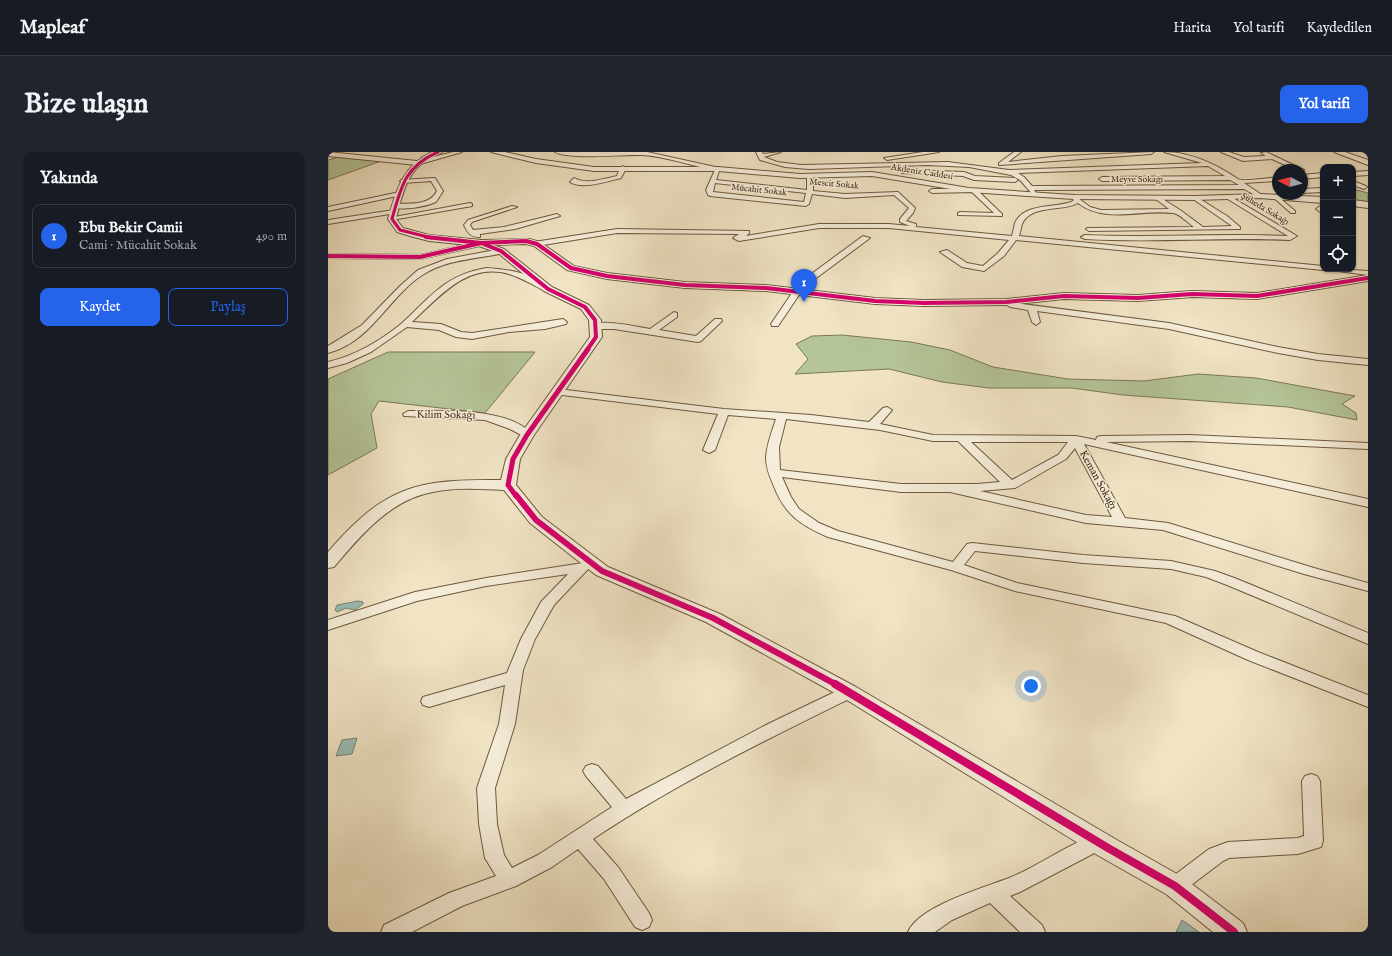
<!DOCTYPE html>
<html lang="tr">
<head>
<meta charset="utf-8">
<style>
	:root { --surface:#171b24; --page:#20242c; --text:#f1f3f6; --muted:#9ea1a6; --line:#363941; --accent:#2563eb }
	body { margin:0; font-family:"IM FELL English",serif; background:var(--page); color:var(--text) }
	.controls { position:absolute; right:12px; top:12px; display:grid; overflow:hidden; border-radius:8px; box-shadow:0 1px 3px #0004 }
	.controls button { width:36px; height:36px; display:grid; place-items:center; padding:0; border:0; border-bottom:1px solid var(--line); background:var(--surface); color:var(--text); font:20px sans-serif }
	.compass { position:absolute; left:944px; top:12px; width:36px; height:36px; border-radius:50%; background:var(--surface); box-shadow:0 1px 3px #0004; rotate:277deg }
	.you { position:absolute; left:703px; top:534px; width:14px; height:14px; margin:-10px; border:3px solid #fff; border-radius:50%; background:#1a73e8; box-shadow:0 0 0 6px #1a73e833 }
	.badge { display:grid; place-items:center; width:26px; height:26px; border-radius:50%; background:var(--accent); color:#fff; font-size:13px; font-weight:700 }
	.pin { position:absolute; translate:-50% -33px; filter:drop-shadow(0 1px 2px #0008) }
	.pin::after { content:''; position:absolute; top:21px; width:14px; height:12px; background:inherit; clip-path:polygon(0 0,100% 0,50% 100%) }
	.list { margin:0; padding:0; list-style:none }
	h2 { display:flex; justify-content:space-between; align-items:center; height:52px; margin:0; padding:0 16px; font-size:17px }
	h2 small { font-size:13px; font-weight:400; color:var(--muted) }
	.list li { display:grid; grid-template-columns:26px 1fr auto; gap:12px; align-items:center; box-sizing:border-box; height:64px; margin:0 8px 8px; padding:0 8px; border:1px solid var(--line); border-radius:8px }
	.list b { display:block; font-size:15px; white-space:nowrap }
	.list p { margin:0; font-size:13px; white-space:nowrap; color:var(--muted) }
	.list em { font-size:13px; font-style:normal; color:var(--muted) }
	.actions { display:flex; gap:8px; padding:12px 16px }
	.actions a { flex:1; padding:9px 0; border:1px solid var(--accent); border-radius:8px; text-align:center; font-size:14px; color:var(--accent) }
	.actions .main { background:var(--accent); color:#fff }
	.icon { flex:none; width:22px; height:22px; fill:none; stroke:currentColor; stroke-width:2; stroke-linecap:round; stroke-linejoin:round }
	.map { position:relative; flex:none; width:1040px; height:780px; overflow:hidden; border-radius:8px }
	header { display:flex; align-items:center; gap:24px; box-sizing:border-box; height:56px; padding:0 20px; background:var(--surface); border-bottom:1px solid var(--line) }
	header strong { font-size:19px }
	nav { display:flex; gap:22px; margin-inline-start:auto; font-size:14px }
	.intro { display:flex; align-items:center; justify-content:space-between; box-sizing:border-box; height:96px; padding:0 24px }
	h1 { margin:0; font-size:28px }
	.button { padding:10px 18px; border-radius:8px; background:var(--accent); color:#fff; font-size:14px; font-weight:700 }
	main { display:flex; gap:24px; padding:0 24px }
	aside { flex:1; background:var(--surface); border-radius:8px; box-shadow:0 1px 3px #0004 }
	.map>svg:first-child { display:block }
	.green { fill:#b5c598; stroke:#7c7855 }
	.water { fill:#9abeb5; stroke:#778374 }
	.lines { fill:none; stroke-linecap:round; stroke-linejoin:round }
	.minor-casing { stroke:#6e583f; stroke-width:2 }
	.tertiary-casing { stroke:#6e583f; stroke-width:2 }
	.minor { fill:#f5edd9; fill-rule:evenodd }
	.tertiary { fill:#f5edd9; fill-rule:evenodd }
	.cycleway-far4-casing { stroke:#f5edd9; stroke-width:4 }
	.cycleway-far3-casing { stroke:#f5edd9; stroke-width:5.5 }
	.cycleway-far2-casing { stroke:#f5edd9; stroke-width:7 }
	.cycleway-far1-casing { stroke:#f5edd9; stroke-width:9 }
	.cycleway-casing { stroke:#f5edd9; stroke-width:11 }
	.cycleway-far4 { stroke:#d6006c; stroke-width:3 }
	.cycleway-far3 { stroke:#d6006c; stroke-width:4 }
	.cycleway-far2 { stroke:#d6006c; stroke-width:5 }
	.cycleway-far1 { stroke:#d6006c; stroke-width:6 }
	.cycleway { stroke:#d6006c; stroke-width:8 }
	.labels { text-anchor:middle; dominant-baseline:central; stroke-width:3; stroke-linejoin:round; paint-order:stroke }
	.far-street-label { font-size:9px; fill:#422a12; stroke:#f5edd9 }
	.street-label { font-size:11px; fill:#422a12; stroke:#f5edd9 }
</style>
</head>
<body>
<header>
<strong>Mapleaf</strong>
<nav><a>Harita</a><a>Yol tarifi</a><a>Kaydedilen</a></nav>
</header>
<div class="intro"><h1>Bize ulaşın</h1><a class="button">Yol tarifi</a></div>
<main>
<aside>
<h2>Yakında<small></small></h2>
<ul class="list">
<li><span class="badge">1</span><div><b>Ebu Bekir Camii</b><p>Cami · Mücahit Sokak</p></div><em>490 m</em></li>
</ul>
<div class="actions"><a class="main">Kaydet</a><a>Paylaş</a></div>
</aside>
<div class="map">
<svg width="1040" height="780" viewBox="0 0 1040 780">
	<rect width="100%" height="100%" fill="#f0e4c5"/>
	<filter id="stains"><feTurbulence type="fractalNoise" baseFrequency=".005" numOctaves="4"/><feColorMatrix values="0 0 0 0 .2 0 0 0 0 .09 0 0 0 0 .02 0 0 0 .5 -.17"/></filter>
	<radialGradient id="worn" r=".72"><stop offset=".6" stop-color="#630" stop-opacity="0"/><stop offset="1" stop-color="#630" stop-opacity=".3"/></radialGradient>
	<!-- green -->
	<g class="green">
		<path d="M20,2L56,8L0,28V8Z"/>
		<path d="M1025,37L1040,41V53L1025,52Z"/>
		<path d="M514,183L583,190L622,198L665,215L740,227L816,229L870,222L928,226L1027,244L1014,252L1028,261L1029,268L960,255L795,243L744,236H661L614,230L561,217L467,222L480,207L468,192L484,184Z"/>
		<path d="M60,200H207L157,261L51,249L43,262L49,296L0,323V227Z"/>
	</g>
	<!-- water -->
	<g class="water">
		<path d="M30,449L35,450V452L27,458L18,456L9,460L7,458L9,453Z"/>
		<path d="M29,586L24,602L8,604L14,588Z"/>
		<path d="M854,768L871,780H848Z"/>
	</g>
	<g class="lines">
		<defs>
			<g id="minor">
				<path d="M0,0L89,9L125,0H134L89,13L0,4Z"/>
				<path d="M227,0H319L392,16L388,28L479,38V24L482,22L485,24V39L517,42L570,40L587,56L585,61L578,69L588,72V75L684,84C685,80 686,75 687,71C696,51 726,56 743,50L746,48L743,45L746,43L762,55L773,58L841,57L828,47V45L830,44L852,58L875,75L904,74L865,47V45L867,44L899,64L912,75V77L761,79L758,77L759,76L866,75C860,71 852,62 845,61C814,57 777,72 750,51C734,60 703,52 694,72C693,76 692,81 691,84L995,114V117H998L995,118L688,88L676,104L656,119L634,115L612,100L619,98L639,111L655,114L670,101L681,88L561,76H491L411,89L405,86L411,82L289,81L209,94H206V90L289,77L421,79V81L418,84L491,72H561L582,74L572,70V67L581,56L566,43L517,46L484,42L481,52L478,54L382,44L380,43L378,38L387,18C362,14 338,4 314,3C296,2 240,8 227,0ZM387,31L478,41L476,50L385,40Z"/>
				<path d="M428,0H434L435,2L453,0L436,5L449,10L473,13L620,10L681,18L874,11L836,0C864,0 889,13 910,27C914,30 943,26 950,25V29L916,31L934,43L935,44L932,46L916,37L706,38L709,42L706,44L692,28L683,23L641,15L600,13L481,17L457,15L432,8ZM880,14L897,24L774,25L771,27L774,29L902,28L911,33L704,34L696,25L690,21Z"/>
				<path d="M595,0H611L559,8L556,6Z"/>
				<path d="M686,0H693L680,10L734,4L826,0L823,2L671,13V11Z"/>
				<path d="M893,0H901L916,5L938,4L933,1L938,0L976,18L974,19V18H968L944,7L915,9Z"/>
				<path d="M295,14L298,16L293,26C280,29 254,38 242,30L246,26C258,33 275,27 289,24L292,16Z"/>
				<path d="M576,18L636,20L647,24L687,26L690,28L687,30L646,28L635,24L574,21V19Z"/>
				<path d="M1040,19V23L1025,24V20Z"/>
				<path d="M995,21V25L974,27V23Z"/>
				<path d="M107,26L115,39L108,50C99,54 72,60 64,54L67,52C81,51 102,54 109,39L103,29L75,31L72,29L73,28Z"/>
				<path d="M1025,29L1038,34L1039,35L1036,37L1025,33Z"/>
				<path d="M995,36V40L974,41V37Z"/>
				<path d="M648,37L674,62V64L630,63V61L632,60L666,61L644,40L604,41L601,39L604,37Z"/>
				<path d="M72,40L75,42L74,43L0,59V55Z"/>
				<path d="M900,43L969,84L962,88C894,85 826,91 757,87L753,85L757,83C825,86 892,81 960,84L898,46L897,45Z"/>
				<path d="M948,43L967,59V61H963L946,46L945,45Z"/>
				<path d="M142,51L144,52V54L64,68L61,66Z"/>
				<path d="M995,52V62L988,57Z"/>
				<path d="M184,54L189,55L144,70L142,73L145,78L176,75L229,62L232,64L187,77L152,82V85C143,86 139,80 136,73L140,68Z"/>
				<path d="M66,58L69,60L68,61L0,72V68Z"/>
				<path d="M535,84L542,86L472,138L473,140L450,174H444L443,172L464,141L462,139L463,137Z"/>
				<path d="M153,89H156V93L92,107L0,106V102L92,103Z"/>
				<path d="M173,97L177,99L176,101C149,107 120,107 96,122C61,143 44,190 0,201V194L34,173L72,134L90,118L119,107Z"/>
				<path d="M158,116C179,117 209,122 224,137L217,139C205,133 194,126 181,122C139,110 111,145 84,170L113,172L133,180L144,181L235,167L239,170L238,172L217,177L181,180L144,187L128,185L111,178L79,175L43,200L19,211L0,216V210C26,204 52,189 73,172C103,145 115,124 158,116Z"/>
				<path d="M1006,117L1040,119V123L1010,119Z"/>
				<path d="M679,147L687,151L841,171L950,195L990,202L1040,207V213L990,208L950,201L841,177L709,159L712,170L708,173L704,170L700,158L682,155L675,150Z"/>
				<path d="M346,160L349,161V165L331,178L368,184L387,167H393L394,169L373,189L370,190L286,177H267L263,174C271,166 310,175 322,177Z"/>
				<path d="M230,237L396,257L483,263L541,270L555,256L559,255L564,258L552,272L605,283L748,284L768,288L769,285L773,284L862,283L1040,291V297L862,289L778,290L1040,347V355L756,292L797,366L840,371L986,416L1040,431V439L976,422L835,378L758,371L622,340H573L454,325L463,345L471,357L491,371L510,379L625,410L639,392L644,391L755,403L843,409L887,419L909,427L1040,481V492L899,433L878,425L843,417L755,411L647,399L636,413L689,431L847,464L930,500L1040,543V555L920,508L838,471L687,439L623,418L500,385C472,373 456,362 445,332C441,323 438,315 438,305C439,292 444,279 448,267L400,263L387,298L381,301L375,298L390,262L226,242L225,240ZM458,267L552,278L605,289H630L672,330L649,332H573L452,318L451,295ZM643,290H740L730,303L684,328ZM747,296L784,365L758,363L652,339L687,336L738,307Z"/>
				<path d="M80,259C112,259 183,255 204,283L199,286L182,277L157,268L76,264L75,262Z"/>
				<path d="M255,411L260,412L262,415L226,453L207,487L195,518L187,572L167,636L169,672L176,703L184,716L210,703L284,655L258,624L255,619L258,614L264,612L270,614L298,647L440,572L515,536L521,534L527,536L529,540L527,544C438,588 347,632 265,687L290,715L321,761L324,768L321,775L314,778L307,775L276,727L250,697L224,715L188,734L134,754L84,780H53L56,773L121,741L168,724L157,706L151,672L149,636L171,572L177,533L101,555L95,553L93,549L95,545L179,521L193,487L213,450L240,422L158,434L89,449L0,478V468L87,440L158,426Z"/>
				<path d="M983,622L989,624L992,629L995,689L993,695L970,702L901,706L895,709L854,740L847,743L840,740L837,734L840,728L881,697L900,690L970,686L976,684L974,629L977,624Z"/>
				<path d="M769,682L776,684L778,690L776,696L692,740L682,744L714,773L717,780H692L662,751L624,768L607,780H580C591,754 655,736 681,726C711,714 738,693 769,682Z"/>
			</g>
			<g id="tertiary">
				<path d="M104,0H114C108,5 98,7 92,13C77,26 73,48 68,67L75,76L101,83L153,88L201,87L212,90L246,114L279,121L357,130L438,133L547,146L596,148L679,147L736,141L810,143L864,139L929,141L1040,123V129L929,147L864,145L810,149L736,147L679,153L596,154L547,152L438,139L357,136L279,127L239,118L206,94L198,92L165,93L176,97L224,135L261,153L273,168L274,185L206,283L192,307L188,333L214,365L280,415L392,462L528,535L789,688L856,726L915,771L919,780H885L838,742L771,704L514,545L378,470L268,423L202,371L176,338C152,337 128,335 105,340C63,347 32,384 6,415L0,416V400C57,334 88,327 173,328L178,307L192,283L262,185L261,168L253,157L216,139L170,101L151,94L101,89L82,84L69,80L60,67C68,39 75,13 104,0Z"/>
				<path d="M163,0H177L208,7L266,15H390L472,22L544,20L641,36L746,43L867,44L932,42L995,45V51L932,46L867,48L746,47L641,40L544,24L472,26L390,19H266L208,11Z"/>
				<path d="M1006,0H1017L1040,8V13Z"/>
				<path d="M1025,48L1040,50V56L1025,54Z"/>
			</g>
		</defs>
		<!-- minor casing -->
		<use href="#minor" class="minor-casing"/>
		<!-- tertiary casing -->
		<use href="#tertiary" class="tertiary-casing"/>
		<!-- minor -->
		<use href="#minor" class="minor"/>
		<!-- tertiary -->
		<use href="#tertiary" class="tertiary"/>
		<defs>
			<path id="cycleway-far4" d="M104,86L72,78L64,67C73,35 77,14 110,0"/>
			<g id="cycleway-far3">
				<path d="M98,85L153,91L173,99L220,137L257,155L267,168L268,185L259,198"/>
				<path d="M0,104L92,105L153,91L198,89L209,92L243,116L279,124L357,133L438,136L547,149L596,151L679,150L736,144L810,146L864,142L929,144L1040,126"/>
			</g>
			<path id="cycleway-far2" d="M188,344L180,333L185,307L199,283L260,197"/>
			<path id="cycleway-far1" d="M188,343L208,368L274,419L385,466L509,533"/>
			<path id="cycleway" d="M507,532L780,696L847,734L906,780"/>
		</defs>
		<!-- cycleway-far4 casing -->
		<use href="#cycleway-far4" class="cycleway-far4-casing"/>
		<!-- cycleway-far3 casing -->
		<use href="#cycleway-far3" class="cycleway-far3-casing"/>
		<!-- cycleway-far2 casing -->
		<use href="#cycleway-far2" class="cycleway-far2-casing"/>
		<!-- cycleway-far1 casing -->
		<use href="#cycleway-far1" class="cycleway-far1-casing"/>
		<!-- cycleway casing -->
		<use href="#cycleway" class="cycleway-casing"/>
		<!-- cycleway-far4 -->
		<use href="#cycleway-far4" class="cycleway-far4"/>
		<!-- cycleway-far3 -->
		<use href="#cycleway-far3" class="cycleway-far3"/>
		<!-- cycleway-far2 -->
		<use href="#cycleway-far2" class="cycleway-far2"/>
		<!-- cycleway-far1 -->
		<use href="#cycleway-far1" class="cycleway-far1"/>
		<!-- cycleway -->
		<use href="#cycleway" class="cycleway"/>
	</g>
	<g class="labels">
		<!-- far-street labels -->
		<g class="far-street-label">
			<text transform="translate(594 20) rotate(9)">Akdeniz Caddesi</text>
			<text x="809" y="27">Meyve Sokağı</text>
			<text transform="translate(506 32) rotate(5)">Mescit Sokak</text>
			<text transform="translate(431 38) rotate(6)">Mücahit Sokak</text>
			<text transform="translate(937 57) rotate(31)">Şüheda Sokağı</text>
		</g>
		<!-- street labels -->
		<g class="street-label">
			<text transform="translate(118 263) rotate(1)">Kilim Sokağı</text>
			<text transform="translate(770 328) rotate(61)">Keman Sokağı</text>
		</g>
	</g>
	<rect width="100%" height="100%" filter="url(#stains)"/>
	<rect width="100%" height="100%" fill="url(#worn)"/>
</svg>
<div class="controls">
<button>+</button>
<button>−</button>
<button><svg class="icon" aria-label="locate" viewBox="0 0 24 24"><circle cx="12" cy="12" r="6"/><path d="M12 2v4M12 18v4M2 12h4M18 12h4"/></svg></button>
</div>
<svg class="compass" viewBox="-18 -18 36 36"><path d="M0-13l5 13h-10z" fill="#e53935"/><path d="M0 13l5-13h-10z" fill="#9ea1a6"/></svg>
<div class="you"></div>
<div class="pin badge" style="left:476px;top:150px">1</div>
</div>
</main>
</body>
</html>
